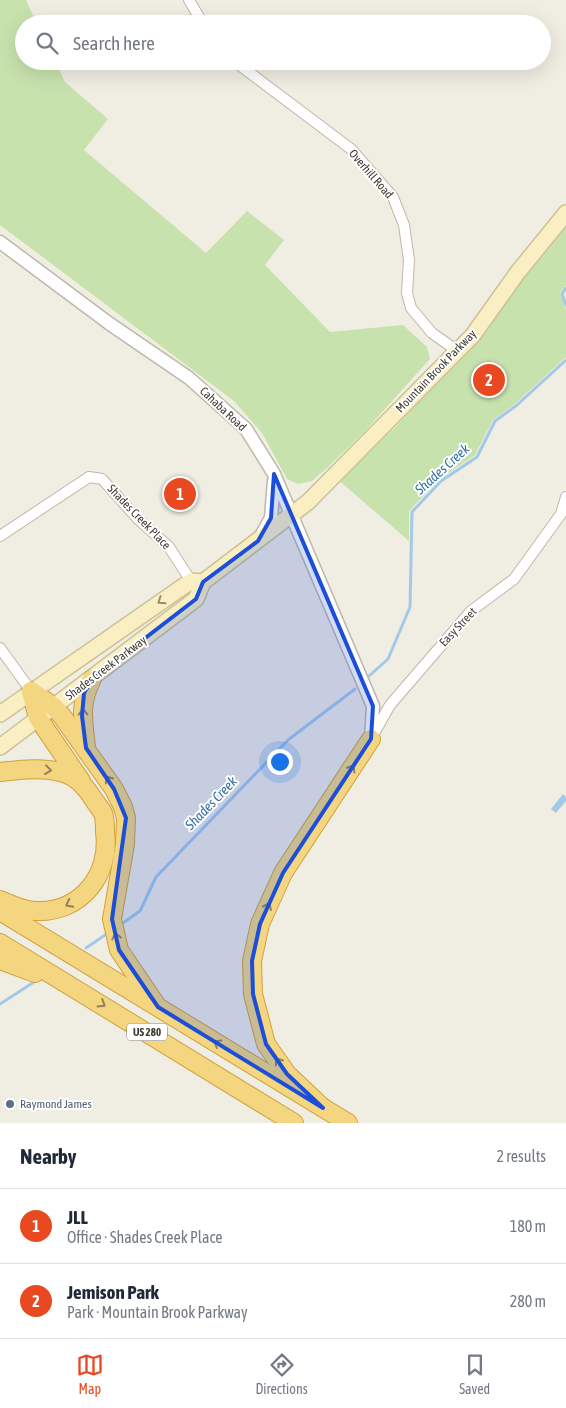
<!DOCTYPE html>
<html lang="en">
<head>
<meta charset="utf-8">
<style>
	:root { --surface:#fff; --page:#f6f6f7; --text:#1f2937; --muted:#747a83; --line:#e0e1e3; --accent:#e94921 }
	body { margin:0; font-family:"Asap Condensed",sans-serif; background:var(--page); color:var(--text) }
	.you { position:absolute; left:279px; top:761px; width:18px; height:18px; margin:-12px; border:4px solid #fff; border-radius:50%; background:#1a73e8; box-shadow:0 0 0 8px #1a73e833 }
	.badge { display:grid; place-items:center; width:32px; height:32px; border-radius:50%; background:var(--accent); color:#fff; font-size:16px; font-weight:700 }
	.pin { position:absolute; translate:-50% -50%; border:2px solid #fff; box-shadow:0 1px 5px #0006 }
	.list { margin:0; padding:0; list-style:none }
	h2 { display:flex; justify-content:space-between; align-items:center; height:65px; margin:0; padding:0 20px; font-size:21px }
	h2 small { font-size:16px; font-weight:400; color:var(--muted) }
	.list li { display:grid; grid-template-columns:32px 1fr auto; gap:15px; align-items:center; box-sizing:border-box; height:75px; padding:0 20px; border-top:1px solid var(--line) }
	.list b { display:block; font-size:19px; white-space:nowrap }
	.list p { margin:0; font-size:16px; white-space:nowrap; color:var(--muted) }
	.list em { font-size:16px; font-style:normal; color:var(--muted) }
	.icon { flex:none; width:28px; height:28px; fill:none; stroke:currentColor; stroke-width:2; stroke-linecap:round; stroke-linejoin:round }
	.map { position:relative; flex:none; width:566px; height:1123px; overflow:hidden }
	.search { position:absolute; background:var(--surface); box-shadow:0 5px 20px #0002; left:15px; right:15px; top:15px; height:55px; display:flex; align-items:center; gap:12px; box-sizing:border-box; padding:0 18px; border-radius:28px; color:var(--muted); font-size:19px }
	.sheet { height:215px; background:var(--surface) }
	nav { display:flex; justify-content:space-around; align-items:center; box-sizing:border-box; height:70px; border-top:1px solid var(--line); background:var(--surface); font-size:14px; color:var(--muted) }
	nav a { display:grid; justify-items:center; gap:2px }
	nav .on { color:var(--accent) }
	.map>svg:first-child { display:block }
	.green { fill:#c8e2ae }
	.water { fill:#a3c9e9 }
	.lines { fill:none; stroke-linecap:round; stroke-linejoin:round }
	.stream { stroke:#a3c9e9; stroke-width:3 }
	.minor-casing { stroke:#beb8aa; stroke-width:12 }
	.tertiary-casing { stroke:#beb8aa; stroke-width:15 }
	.secondary-casing { stroke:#cdc196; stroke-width:18 }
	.trunk-casing { stroke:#d0a13d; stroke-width:20 }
	.minor { stroke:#fff; stroke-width:10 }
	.tertiary { stroke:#fff; stroke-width:12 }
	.secondary { stroke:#faefc3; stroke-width:15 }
	.trunk { stroke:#f4d681; stroke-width:18 }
	.oneway { stroke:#948d74 }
	.oneway2 { stroke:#928257 }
	.marked { fill:#1d4ed8; fill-opacity:0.2; stroke:#1d4ed8; stroke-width:4; stroke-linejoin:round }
	.service-dot { fill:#5c6f8a; stroke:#fff; stroke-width:2 }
	.labels { text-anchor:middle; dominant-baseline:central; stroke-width:4; stroke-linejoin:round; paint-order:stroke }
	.shield { fill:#fff; stroke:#7a7771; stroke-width:1 }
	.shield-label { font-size:11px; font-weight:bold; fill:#413d34 }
	.street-label { font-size:12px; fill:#413d34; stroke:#fff }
	.service-label { font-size:12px; fill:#4e5e75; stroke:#fff; text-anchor:start }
	.water-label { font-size:14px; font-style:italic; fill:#3670a4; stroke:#fff }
</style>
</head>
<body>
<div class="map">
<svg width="566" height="1123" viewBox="0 0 566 1123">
	<rect width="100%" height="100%" fill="#f0ede3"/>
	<!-- green -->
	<g class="green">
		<path d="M0,0H26L37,24H24V61H55L65,82L108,119L84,150L206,253L247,211L284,240L265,265L330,332L403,325L427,347L430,359L366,430L328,467L312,481L298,484L287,479L262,433L234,401L0,225Z"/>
		<path d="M566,223V285L560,293L566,310V357L516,403L493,420L475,455L440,479L409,511V541L336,478L394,429L478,335Z"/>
	</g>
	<!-- water -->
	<path class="water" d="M563,794L566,797V801L556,813L551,809Z"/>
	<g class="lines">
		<!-- stream -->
		<g class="stream">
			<path d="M566,288L562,294L566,305"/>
			<path d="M369,676L388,659L410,607L412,512L441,481L477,457L495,421L517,405L566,360"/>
			<path d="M120,925L140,911L156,877L288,740L355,689"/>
			<path d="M86,948L108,933"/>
			<path d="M0,1004L34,982"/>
		</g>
		<defs>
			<g id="minor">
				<path d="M189,0L203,24"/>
				<path d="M234,61L351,149L393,197L404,225L409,260L407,293L411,308L432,333L456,350"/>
				<path d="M0,536L89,477L102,479L137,518L169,547L191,581"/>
				<path d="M0,648L31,691"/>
				<path d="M372,737L390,705L471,611L514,579L561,514L566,497"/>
			</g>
			<g id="tertiary">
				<path d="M0,242L110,324L189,378L246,429L274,474L373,706L371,739"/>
				<path d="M261,536L271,518L274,481"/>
			</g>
			<g id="secondary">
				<path d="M0,714L191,581L203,582"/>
				<path d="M0,747L196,599L203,582L308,502L473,335L518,272L566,213"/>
			</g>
			<g id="trunk">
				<path d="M31,691L54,707L62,716L114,789L123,807L126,818L125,844L112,919L119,950L155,1003"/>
				<path d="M31,691L38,718L81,781"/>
				<path d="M86,747C83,720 79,704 92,679"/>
				<path d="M0,772C20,770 40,767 60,772C74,775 85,786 92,797C95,802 100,808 103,813C105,818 105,826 105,832C111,874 81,913 36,911C24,911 12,905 0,900"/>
				<path d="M0,911L348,1123"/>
				<path d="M0,943L294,1123"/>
				<path d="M0,960L35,973"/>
				<path d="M323,1108L287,1074L266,1044L253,994L252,961L260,924L283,873L371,739"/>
			</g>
		</defs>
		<!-- minor casing -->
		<use href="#minor" class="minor-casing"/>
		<!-- tertiary casing -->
		<use href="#tertiary" class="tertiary-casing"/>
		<!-- secondary casing -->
		<use href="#secondary" class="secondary-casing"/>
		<!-- trunk casing -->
		<use href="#trunk" class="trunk-casing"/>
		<!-- minor -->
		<use href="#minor" class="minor"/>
		<!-- tertiary -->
		<use href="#tertiary" class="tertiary"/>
		<!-- secondary -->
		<use href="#secondary" class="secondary"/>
		<!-- trunk -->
		<use href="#trunk" class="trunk"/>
	</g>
	<!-- one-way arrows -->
	<defs><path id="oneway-chevron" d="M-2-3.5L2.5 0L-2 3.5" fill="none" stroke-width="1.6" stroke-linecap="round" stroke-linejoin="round" transform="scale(1.25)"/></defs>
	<use class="oneway" href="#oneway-chevron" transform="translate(161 601) rotate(145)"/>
	<g class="oneway2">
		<use href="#oneway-chevron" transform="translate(83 712) rotate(-91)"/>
		<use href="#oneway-chevron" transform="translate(352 768) rotate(-57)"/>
		<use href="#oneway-chevron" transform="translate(48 770) rotate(7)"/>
		<use href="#oneway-chevron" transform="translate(108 779) rotate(-125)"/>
		<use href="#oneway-chevron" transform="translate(69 904) rotate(153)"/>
		<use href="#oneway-chevron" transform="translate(268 906) rotate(-66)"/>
		<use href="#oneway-chevron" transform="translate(116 936) rotate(-102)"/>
		<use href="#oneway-chevron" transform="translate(102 1004) rotate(32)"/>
		<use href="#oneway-chevron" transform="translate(217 1043) rotate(-149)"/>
		<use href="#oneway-chevron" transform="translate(278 1061) rotate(-125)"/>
	</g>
	<!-- marked area -->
	<path class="marked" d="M274,474L373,706L371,739L283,873L260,924L252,961L253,994L266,1044L287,1074L323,1108L158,1007L119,950L112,919L126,818L114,789L86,748L82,716L84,693L92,679L196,599L203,582L258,541L271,518Z"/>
	<!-- markers -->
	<circle class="service-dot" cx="10" cy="1104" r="5"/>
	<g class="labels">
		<!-- shield labels -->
		<rect class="shield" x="127" y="1023.5" width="40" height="17" rx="4"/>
		<g class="shield-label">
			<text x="147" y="1032">US 280</text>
		</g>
		<!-- street labels -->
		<g class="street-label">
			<text transform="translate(371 174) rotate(49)">Overhill Road</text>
			<text transform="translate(436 371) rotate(-46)">Mountain Brook Parkway</text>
			<text transform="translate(223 409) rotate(43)">Cahaba Road</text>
			<text transform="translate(139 517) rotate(46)">Shades Creek Place</text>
			<text transform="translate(458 627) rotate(-47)">Easy Street</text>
			<text transform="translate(106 668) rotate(-37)">Shades Creek Parkway</text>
		</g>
		<!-- service labels -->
		<g class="service-label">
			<text x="20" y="1104">Raymond James</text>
		</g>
		<!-- water labels -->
		<g class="water-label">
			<text transform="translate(442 469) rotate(-42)">Shades Creek</text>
			<text transform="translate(211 803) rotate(-46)">Shades Creek</text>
		</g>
	</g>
</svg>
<div class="you"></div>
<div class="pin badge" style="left:180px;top:494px">1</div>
<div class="pin badge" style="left:489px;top:380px">2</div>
<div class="search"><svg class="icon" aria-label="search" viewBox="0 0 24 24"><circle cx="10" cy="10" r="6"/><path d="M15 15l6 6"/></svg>Search here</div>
</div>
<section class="sheet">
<h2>Nearby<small>2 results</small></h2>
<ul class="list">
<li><span class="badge">1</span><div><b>JLL</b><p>Office · Shades Creek Place</p></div><em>180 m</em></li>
<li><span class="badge">2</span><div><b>Jemison Park</b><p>Park · Mountain Brook Parkway</p></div><em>280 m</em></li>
</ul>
</section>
<nav>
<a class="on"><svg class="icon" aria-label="map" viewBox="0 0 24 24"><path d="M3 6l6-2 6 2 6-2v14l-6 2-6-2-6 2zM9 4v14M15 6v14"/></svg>Map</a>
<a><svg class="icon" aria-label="directions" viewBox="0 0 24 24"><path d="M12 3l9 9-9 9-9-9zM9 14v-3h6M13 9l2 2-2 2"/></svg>Directions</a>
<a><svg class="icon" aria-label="saved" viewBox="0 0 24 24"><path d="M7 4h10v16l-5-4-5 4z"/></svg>Saved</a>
</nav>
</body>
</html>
